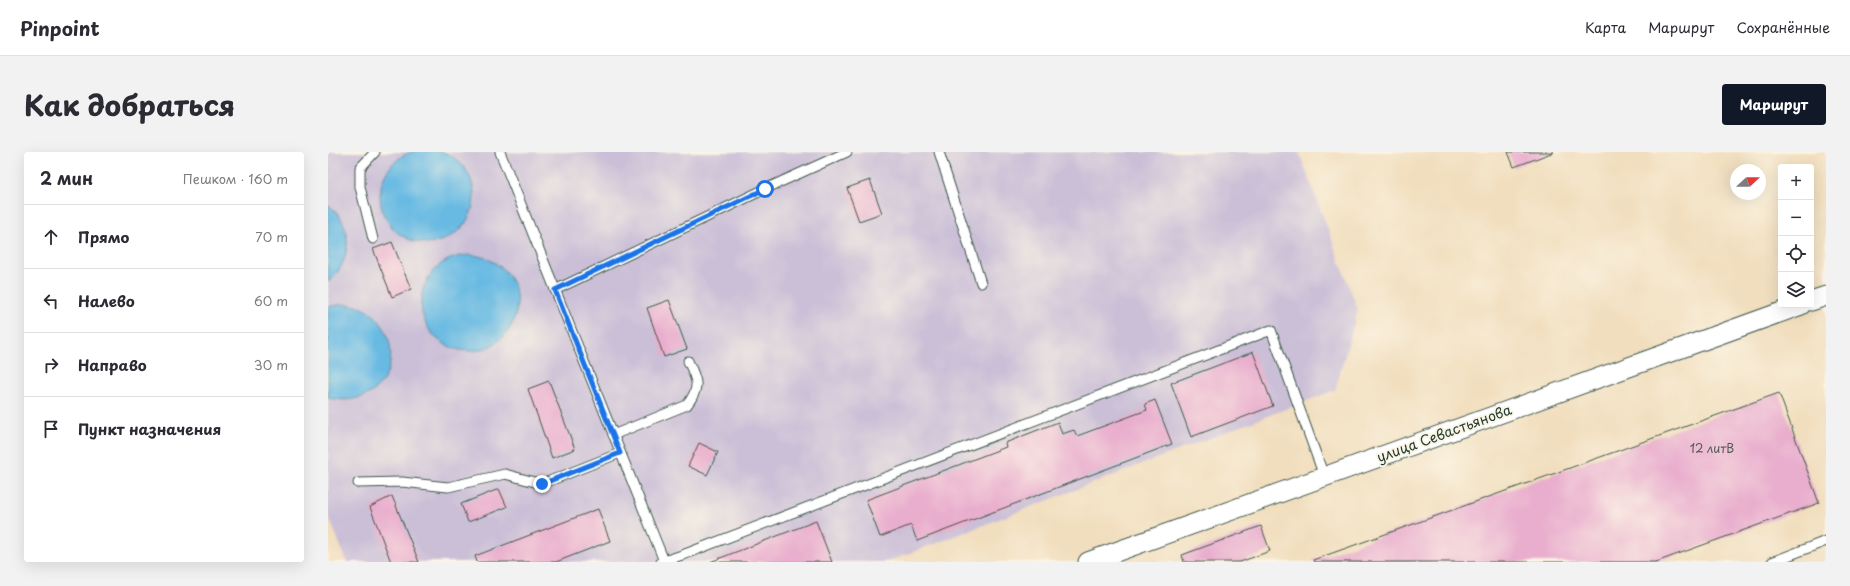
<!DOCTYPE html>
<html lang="ru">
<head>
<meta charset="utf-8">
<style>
	:root { --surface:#fff; --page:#f2f2f3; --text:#2b2b33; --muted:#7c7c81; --line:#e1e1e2; --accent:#111827 }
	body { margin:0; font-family:"Playpen Sans",sans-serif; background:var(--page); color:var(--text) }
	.controls { position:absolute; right:12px; top:12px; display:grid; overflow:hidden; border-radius:4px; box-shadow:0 4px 16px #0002 }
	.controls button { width:36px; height:36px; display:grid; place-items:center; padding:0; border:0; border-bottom:1px solid var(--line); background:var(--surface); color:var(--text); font:20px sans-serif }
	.compass { position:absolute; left:1402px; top:12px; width:36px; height:36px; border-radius:50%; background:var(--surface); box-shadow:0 4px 16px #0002; rotate:68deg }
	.stop { position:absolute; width:12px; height:12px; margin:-9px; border:3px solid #1a73e8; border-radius:50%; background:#fff }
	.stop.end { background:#1a73e8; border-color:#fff; box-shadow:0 1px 4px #0008 }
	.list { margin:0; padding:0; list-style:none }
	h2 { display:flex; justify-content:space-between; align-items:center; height:52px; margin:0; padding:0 16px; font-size:17px }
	h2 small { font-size:13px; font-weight:400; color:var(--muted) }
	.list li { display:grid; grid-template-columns:26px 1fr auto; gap:12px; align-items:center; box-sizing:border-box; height:64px; padding:0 16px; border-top:1px solid var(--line) }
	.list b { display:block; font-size:15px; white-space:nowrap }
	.list em { font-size:13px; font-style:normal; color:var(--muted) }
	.icon { flex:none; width:22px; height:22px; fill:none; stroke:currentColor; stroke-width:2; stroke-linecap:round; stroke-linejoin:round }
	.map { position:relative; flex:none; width:1498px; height:410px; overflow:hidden; border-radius:4px }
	header { display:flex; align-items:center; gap:24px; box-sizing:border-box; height:56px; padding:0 20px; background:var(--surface); border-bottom:1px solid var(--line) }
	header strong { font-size:19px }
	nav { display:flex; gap:22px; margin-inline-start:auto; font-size:14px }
	.intro { display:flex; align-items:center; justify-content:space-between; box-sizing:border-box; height:96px; padding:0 24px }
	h1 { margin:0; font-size:28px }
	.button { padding:10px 18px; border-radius:4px; background:var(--accent); color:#fff; font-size:14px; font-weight:700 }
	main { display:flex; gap:24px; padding:0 24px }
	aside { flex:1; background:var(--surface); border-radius:4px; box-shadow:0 4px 16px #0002 }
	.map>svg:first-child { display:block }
	.industrial { fill:#cabfd7 }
	.water { fill:#68bae3; stroke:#447c8c }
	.building { fill:#e9aece }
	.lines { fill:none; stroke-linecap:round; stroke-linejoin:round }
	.lane-casing { stroke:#3e5549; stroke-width:11 }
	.street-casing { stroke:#3e5549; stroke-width:21 }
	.lane { stroke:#fff; stroke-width:9 }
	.street { stroke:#fff; stroke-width:19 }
	.route { stroke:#1a73e8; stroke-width:5 }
	.labels { text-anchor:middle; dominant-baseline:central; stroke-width:4; stroke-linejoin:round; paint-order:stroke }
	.number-label { font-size:12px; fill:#52595a }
	.street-label { font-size:14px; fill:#1f3d34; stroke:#fcf5e5 }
</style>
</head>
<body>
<header>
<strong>Pinpoint</strong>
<nav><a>Карта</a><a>Маршрут</a><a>Сохранённые</a></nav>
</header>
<div class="intro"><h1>Как добраться</h1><a class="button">Маршрут</a></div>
<main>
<aside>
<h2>2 мин<small>Пешком · 160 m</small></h2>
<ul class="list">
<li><svg class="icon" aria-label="ahead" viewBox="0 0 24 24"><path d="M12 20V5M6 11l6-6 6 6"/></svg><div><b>Прямо</b></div><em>70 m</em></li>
<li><svg class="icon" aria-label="left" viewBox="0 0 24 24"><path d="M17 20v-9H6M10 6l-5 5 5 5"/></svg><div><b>Налево</b></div><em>60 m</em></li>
<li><svg class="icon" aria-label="right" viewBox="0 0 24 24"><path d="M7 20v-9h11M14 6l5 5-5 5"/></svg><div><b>Направо</b></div><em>30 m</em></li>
<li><svg class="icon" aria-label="arrive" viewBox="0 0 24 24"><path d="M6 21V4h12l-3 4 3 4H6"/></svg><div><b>Пункт назначения</b></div></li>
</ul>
</aside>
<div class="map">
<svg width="1498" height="410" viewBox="0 0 1498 410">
	<rect width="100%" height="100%" fill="#fcf5e5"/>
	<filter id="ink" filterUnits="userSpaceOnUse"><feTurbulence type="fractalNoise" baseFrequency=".025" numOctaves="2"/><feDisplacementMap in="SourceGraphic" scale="8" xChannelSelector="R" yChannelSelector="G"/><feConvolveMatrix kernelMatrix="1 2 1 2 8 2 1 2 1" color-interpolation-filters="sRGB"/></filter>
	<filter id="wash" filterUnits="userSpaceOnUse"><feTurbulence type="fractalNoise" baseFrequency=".012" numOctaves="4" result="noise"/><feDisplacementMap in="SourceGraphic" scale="16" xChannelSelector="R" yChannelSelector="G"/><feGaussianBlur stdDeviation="0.9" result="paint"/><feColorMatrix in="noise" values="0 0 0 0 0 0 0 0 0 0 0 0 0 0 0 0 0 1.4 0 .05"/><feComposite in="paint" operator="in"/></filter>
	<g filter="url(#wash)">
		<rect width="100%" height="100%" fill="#f1debe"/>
		<!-- industrial -->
		<path class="industrial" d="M0,0H971L1030,158L1007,238L559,410H19L0,363Z"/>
		<!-- water -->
		<g class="water">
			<circle cx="99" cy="44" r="47"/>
			<path d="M0,53C27,70 24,112 0,130Z"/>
			<circle cx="141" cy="151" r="48"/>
			<path d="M14,152C19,153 27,153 32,155C71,170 74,231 34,245C22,249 12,248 0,246V155Z"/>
		</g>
		<g id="blocks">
			<!-- building -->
			<g class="building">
				<path d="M1180,0H1226L1186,15Z"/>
				<path d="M542,28L554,61L531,69L519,36Z"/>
				<path d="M64,90L83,137L64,145L45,97Z"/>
				<path d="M341,148L359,197L336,205L319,156Z"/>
				<path d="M925,200L945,254L863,285L843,231Z"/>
				<path d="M221,229L247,297L224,306L200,237Z"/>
				<path d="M1451,241L1491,351L1328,410H986L985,408Z"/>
				<path d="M827,248L844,292L589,389L583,373L552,385L538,348L678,295L677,291L730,270L734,282L746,278L749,284L819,258L817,252Z"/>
				<path d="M371,291L390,300L379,323L360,314Z"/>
				<path d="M171,337L179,355L140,370L133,352Z"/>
				<path d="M64,344L91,410H63L42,355Z"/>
				<path d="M270,357L282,389L228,410H149L147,404Z"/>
				<path d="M488,369L504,410H382Z"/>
				<path d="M933,374L942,399L912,410H856L854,403Z"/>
			</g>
		</g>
	</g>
	<g filter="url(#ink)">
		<use href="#blocks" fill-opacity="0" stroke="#3e5549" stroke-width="1"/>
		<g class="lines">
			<defs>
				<g id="lane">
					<path d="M172,0L336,409"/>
					<path d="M611,0L653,131"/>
					<path d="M45,87L32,35V16L47,0"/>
					<path d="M227,138L437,37L519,0"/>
					<path d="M285,283L359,253C373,235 369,228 360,209"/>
					<path d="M30,331L74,330L120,335L177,322L214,332L292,301"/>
					<path d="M333,410L357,402L943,178L996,324"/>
					<path d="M1444,410L1498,389"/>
				</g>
				<g id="street">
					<path d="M1483,149L1498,144"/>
					<path d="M760,410L1473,153"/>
				</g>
			</defs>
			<!-- lane casing -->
			<use href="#lane" class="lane-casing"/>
			<!-- street casing -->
			<use href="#street" class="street-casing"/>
			<!-- lane -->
			<use href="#lane" class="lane"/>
			<!-- street -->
			<use href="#street" class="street"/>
		</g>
	</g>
	<g class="lines" filter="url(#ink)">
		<!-- route -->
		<path class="route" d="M214,332L292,301L227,138L437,37"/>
	</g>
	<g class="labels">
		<!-- number labels -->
		<g class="number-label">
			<text x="1384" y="296">12 литВ</text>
		</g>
		<!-- street labels -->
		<g class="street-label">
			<text transform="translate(1116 281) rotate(-20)">улица Севастьянова</text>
		</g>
	</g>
</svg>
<div class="controls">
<button>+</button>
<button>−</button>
<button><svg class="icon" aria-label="locate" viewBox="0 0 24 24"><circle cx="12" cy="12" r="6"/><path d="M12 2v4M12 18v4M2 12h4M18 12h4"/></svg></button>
<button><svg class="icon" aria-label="layers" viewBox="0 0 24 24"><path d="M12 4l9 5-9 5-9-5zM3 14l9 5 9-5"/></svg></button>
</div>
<svg class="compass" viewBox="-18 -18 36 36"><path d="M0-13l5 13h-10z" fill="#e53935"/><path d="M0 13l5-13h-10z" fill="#7c7c81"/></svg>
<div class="stop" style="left:437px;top:37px"></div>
<div class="stop end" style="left:214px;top:332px"></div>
</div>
</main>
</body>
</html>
